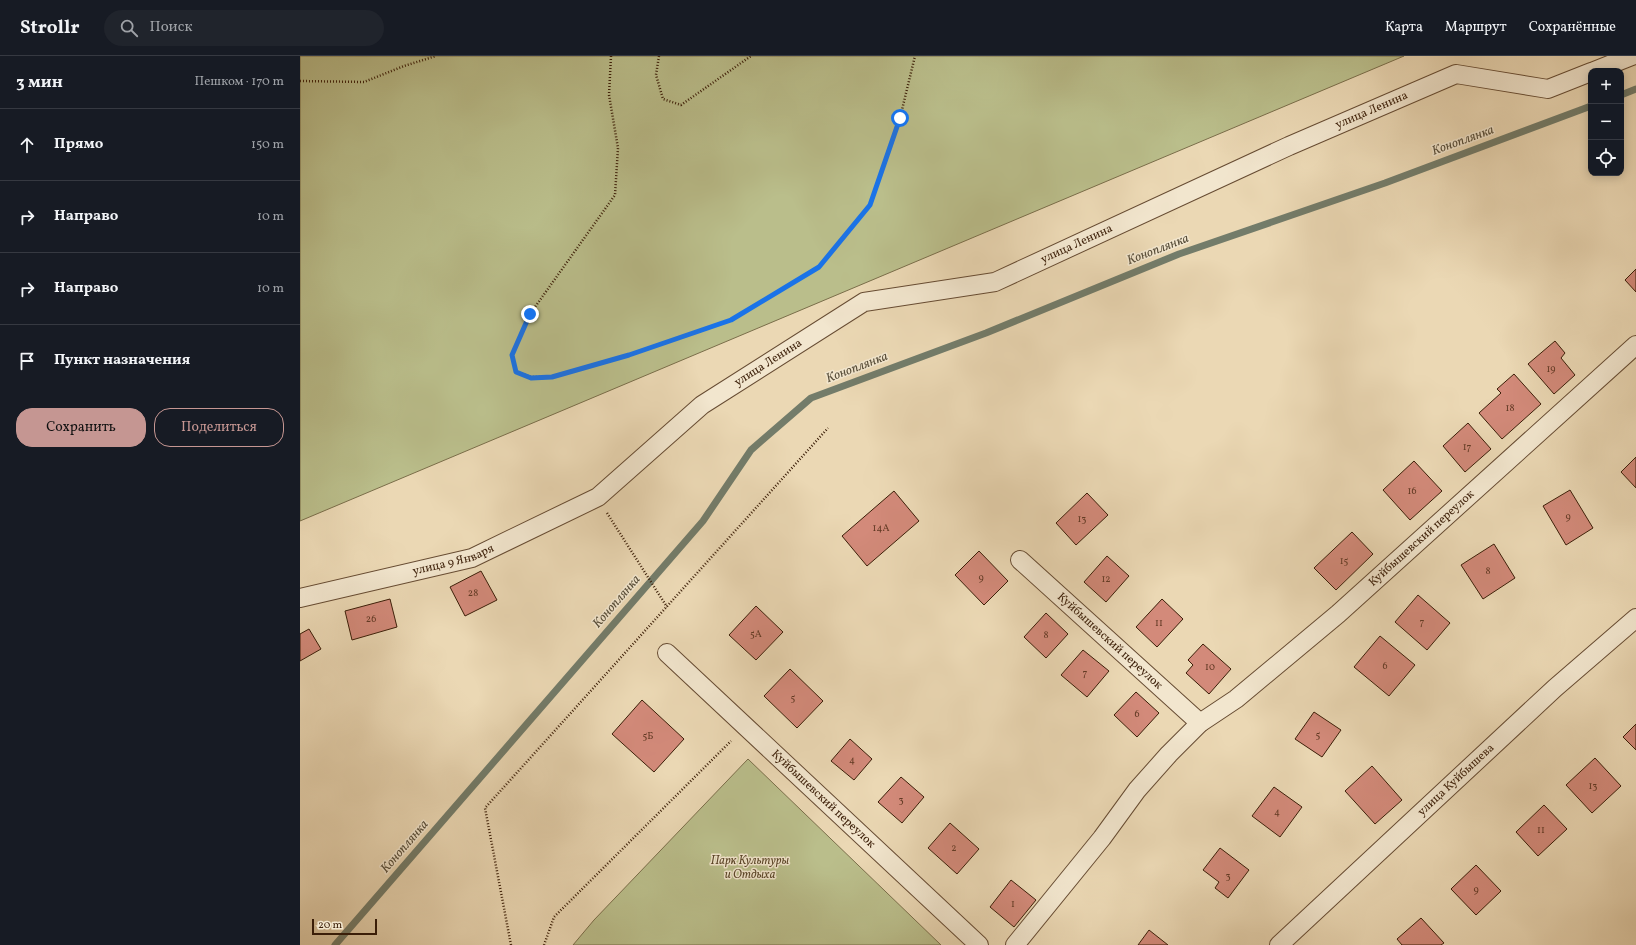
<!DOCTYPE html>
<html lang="ru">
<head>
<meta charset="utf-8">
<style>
	:root { --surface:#171b24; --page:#20242c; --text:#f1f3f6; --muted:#9ea1a6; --line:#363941; --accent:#c59692 }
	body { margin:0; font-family:Vollkorn,serif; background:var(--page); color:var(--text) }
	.controls { position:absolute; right:12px; top:12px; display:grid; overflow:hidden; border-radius:8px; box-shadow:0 2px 10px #0003 }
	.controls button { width:36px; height:36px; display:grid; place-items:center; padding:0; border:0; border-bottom:1px solid var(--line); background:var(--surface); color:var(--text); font:20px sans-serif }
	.scale { position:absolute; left:12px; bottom:10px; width:65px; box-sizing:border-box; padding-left:4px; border:2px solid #3b1e08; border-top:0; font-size:11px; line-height:14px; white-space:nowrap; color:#3b1e08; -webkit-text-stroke:3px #f2e6ce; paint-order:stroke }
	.stop { position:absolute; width:12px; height:12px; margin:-9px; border:3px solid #1a73e8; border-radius:50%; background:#fff }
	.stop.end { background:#1a73e8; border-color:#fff; box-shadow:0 1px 4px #0008 }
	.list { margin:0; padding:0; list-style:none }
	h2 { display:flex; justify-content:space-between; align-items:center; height:52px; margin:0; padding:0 16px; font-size:17px }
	h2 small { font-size:13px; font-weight:400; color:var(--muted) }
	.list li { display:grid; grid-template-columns:26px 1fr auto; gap:12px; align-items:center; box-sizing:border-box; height:72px; padding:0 16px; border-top:1px solid var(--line) }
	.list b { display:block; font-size:15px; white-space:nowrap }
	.list em { font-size:13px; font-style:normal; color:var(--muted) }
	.actions { display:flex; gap:8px; padding:12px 16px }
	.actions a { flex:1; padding:9px 0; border:1px solid var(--accent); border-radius:16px; text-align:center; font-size:14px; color:var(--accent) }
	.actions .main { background:var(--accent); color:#111 }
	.icon { flex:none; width:22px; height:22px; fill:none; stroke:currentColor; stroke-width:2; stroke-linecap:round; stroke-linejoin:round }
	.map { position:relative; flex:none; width:1336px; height:889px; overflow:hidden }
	header { display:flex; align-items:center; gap:24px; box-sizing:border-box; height:56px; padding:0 20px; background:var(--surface); border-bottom:1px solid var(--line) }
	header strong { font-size:19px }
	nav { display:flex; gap:22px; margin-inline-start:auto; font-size:14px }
	.search { width:280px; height:36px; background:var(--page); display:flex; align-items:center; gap:10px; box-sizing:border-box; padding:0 14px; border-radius:22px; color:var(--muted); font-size:15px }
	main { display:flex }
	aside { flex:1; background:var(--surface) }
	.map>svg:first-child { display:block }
	.green { fill:#babe8b; stroke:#7a6e4a }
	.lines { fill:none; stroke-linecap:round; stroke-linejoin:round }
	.stream { stroke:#737c6a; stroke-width:7 }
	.building { fill:#d38a7a; stroke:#3b1e08 }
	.minor-casing { stroke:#674c33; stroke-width:20 }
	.path { stroke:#3b1e08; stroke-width:2.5; stroke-dasharray:1 2; stroke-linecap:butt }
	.minor { stroke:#f2e6ce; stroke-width:18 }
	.route { stroke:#1a73e8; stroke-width:5 }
	.labels { text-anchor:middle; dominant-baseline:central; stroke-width:3; stroke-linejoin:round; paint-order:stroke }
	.number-label { font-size:10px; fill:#613924 }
	.street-label { font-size:12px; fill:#3b1e08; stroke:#f2e6ce }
	.park-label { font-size:12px; font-style:italic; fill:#5b4629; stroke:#f2e6ce }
	.water-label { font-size:13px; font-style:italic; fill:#574d39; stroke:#f2e6ce }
</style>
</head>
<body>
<header>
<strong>Strollr</strong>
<div class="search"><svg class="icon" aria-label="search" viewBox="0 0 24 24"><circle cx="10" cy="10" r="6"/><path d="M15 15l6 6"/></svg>Поиск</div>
<nav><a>Карта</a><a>Маршрут</a><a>Сохранённые</a></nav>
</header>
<main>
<aside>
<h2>3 мин<small>Пешком · 170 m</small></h2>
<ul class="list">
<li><svg class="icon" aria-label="ahead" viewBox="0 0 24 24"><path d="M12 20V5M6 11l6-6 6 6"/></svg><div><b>Прямо</b></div><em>150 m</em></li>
<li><svg class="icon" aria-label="right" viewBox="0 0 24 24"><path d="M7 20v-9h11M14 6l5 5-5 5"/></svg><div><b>Направо</b></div><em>10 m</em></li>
<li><svg class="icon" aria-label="right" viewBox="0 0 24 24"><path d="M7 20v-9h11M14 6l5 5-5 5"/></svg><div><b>Направо</b></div><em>10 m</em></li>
<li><svg class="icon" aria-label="arrive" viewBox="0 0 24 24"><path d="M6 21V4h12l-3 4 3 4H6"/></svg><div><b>Пункт назначения</b></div></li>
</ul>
<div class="actions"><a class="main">Сохранить</a><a>Поделиться</a></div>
</aside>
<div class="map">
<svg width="1336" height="889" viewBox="0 0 1336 889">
	<rect width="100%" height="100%" fill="#ebd8b4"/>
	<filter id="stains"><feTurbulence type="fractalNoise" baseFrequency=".005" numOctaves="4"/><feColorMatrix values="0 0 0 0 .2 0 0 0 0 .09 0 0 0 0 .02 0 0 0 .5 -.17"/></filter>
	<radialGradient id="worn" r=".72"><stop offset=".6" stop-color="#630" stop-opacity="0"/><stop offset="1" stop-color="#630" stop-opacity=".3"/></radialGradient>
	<!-- green -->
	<g class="green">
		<path d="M0,0H1104L0,465Z"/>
		<path d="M448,703L641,889H273L294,864Z"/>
	</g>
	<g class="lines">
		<!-- stream -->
		<g class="stream">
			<path d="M1321,39L1336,33"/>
			<path d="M35,889L403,465L451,394L511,342L686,277L879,198L1085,127L1291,50"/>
		</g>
	</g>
	<!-- building -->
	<g class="building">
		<path d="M1336,213V236L1325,224Z"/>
		<path d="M1255,285L1265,297L1261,302L1275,319L1254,338L1228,308Z"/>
		<path d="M1214,318L1241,348L1202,383L1179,357L1201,337L1197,333Z"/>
		<path d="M1168,367L1191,393L1165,416L1143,390Z"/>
		<path d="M1336,401V432L1321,416Z"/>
		<path d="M1114,405L1142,435L1110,464L1083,434Z"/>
		<path d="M1270,434L1293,472L1266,489L1243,450Z"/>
		<path d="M594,435L619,465L567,510L542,480Z"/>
		<path d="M787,437L808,459L776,489L756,467Z"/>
		<path d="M1052,476L1073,498L1036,534L1014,512Z"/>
		<path d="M1194,488L1215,522L1183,543L1161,509Z"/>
		<path d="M679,495L708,525L684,549L655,519Z"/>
		<path d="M807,500L829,520L806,546L784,526Z"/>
		<path d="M181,515L197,544L165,560L150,531Z"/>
		<path d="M1118,539L1150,567L1127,594L1095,566Z"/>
		<path d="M90,543L97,571L52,584L45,555Z"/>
		<path d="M862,543L883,563L857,591L836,571Z"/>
		<path d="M456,550L483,576L456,604L429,579Z"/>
		<path d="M746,557L768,578L746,602L724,581Z"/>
		<path d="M9,573L21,593L0,605V578Z"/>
		<path d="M1080,580L1115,609L1089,640L1054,611Z"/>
		<path d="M903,588L931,613L909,638L886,617L893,609L888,604Z"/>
		<path d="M783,594L809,615L787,641L761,619Z"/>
		<path d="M490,613L523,645L497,672L464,640Z"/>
		<path d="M836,636L859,657L837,681L814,659Z"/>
		<path d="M342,644L384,683L354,716L312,678Z"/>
		<path d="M1014,656L1041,674L1022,701L995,683Z"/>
		<path d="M1336,668V694L1323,681Z"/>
		<path d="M550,683L572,703L554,724L531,705Z"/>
		<path d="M1295,702L1321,730L1292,757L1266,729Z"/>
		<path d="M1072,710L1102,744L1075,768L1045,735Z"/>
		<path d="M601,721L624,741L602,767L578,746Z"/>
		<path d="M974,731L1002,751L980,781L952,760Z"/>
		<path d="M1244,749L1267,773L1238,800L1216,776Z"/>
		<path d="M650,767L679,793L657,818L628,792Z"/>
		<path d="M920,792L949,814L928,842L915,832L919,826L903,814Z"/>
		<path d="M1176,809L1201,835L1176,859L1151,833Z"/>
		<path d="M711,824L736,844L714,871L690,851Z"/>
		<path d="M1121,862L1144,887L1141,889H1102L1097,883Z"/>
		<path d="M849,874L868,889H838Z"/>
	</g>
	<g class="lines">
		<defs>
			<g id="minor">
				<path d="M1294,15L1332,0"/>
				<path id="s1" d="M720,504L900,667"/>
				<path id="s2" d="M0,542L172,502L298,441L402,349L564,246L695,226L989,90L1156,18L1248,33L1291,16"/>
				<path id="s3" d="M367,597L679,889"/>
				<path id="s4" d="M715,889L802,782L837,734L869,698L900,667L936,643L1038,558L1336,289"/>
				<path id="s5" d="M979,889L1255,632L1336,562"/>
			</g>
		</defs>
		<!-- minor casing -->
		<use href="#minor" class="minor-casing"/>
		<!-- path -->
		<g class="path">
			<path d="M311,0L309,39L318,92L315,139L230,258L212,299L216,316L231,321H252L329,299L431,264L519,211L570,149L600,62L615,0"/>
			<path d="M359,0L356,19L363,43L381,49L451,0"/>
			<path d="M0,25L64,26L104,10L136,0"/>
			<path d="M307,457L367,551"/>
			<path d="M211,889L185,752L528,372"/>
			<path d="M244,889L254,861L431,685"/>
		</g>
		<!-- minor -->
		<use href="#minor" class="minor"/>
	</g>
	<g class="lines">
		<!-- route -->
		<path class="route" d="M230,258L212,299L216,316L231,322L252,321L329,299L431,264L519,211L570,149L600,62"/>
	</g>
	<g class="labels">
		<!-- number labels -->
		<g class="number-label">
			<text x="1251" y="313">19</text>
			<text x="1210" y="352">18</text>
			<text x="1167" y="391">17</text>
			<text x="1112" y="435">16</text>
			<text x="1268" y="461">9</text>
			<text x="782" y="463">13</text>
			<text x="581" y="472">14А</text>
			<text x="1044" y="505">15</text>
			<text x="1188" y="515">8</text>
			<text x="681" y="522">9</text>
			<text x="806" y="523">12</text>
			<text x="173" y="537">28</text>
			<text x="71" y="563">26</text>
			<text x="1122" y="566">7</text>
			<text x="859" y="567">11</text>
			<text x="456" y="578">5А</text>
			<text x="746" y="579">8</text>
			<text x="1085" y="610">6</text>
			<text x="910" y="611">10</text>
			<text x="785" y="617">7</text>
			<text x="493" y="642">5</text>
			<text x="837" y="658">6</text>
			<text x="1018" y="679">5</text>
			<text x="348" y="680">5Б</text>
			<text x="552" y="704">4</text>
			<text x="1293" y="730">13</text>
			<text x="601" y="744">3</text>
			<text x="977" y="756">4</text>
			<text x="1241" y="774">11</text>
			<text x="654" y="792">2</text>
			<text x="928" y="820">3</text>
			<text x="1176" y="834">9</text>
			<text x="713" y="848">1</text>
		</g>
		<!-- street labels -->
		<g class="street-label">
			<text stroke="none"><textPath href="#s2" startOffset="1194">улица Ленина</textPath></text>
			<text stroke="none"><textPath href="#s2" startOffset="870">улица Ленина</textPath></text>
			<text stroke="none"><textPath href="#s2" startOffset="534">улица Ленина</textPath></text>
			<text stroke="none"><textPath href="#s4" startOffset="578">Куйбышевский переулок</textPath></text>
			<text stroke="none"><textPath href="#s2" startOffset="158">улица 9 Января</textPath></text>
			<text stroke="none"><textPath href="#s1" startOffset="121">Куйбышевский переулок</textPath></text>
			<text stroke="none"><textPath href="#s5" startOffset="242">улица Куйбышева</textPath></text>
			<text stroke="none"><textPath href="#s3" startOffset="214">Куйбышевский переулок</textPath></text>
		</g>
		<!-- park labels -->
		<g class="park-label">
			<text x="450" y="805">Парк Культуры<tspan x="450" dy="14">и Отдыха</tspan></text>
		</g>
		<!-- water labels -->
		<g class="water-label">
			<text transform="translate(1163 85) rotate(-20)">Коноплянка</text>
			<text transform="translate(858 194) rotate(-21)">Коноплянка</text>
			<text transform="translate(557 312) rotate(-21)">Коноплянка</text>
			<text transform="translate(317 546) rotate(-49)">Коноплянка</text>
			<text transform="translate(105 791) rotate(-49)">Коноплянка</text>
		</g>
	</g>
	<rect width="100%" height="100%" filter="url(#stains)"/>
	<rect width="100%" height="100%" fill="url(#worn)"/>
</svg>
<div class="controls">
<button>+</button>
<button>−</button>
<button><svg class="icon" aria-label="locate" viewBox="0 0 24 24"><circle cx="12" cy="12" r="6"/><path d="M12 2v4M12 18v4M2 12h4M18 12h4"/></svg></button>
</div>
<div class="scale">20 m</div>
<div class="stop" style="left:600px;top:62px"></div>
<div class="stop end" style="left:230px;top:258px"></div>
</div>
</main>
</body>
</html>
